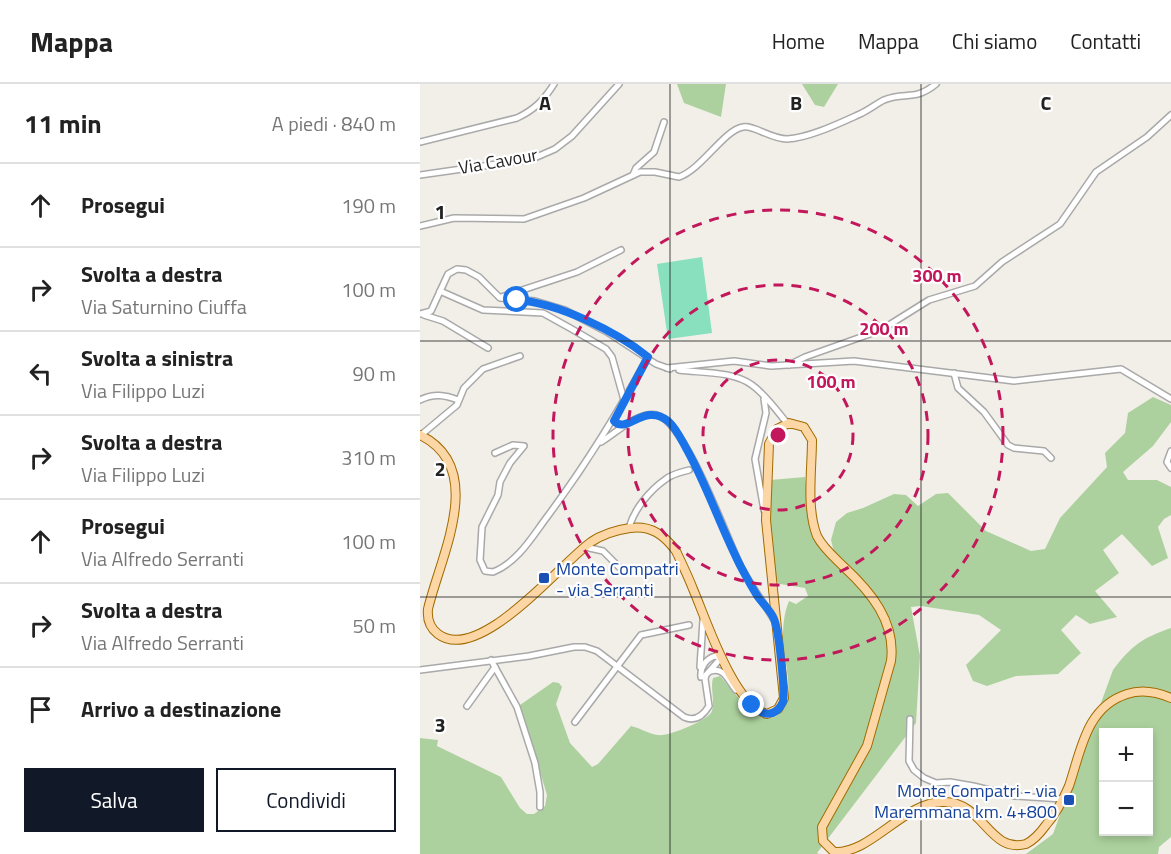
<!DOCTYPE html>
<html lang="it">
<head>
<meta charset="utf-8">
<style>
	:root { --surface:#fff; --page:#f2f2f2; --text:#222; --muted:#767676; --line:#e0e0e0; --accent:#111827 }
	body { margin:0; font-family:"Titillium Web",sans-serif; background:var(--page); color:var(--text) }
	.controls { position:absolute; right:18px; bottom:18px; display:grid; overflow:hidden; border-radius:0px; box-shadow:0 3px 9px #0003 }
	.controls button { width:54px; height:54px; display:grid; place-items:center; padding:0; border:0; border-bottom:2px solid var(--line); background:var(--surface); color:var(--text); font:30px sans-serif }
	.stop { position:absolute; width:18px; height:18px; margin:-14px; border:4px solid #1a73e8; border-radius:50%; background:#fff }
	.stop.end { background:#1a73e8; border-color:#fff; box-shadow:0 2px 6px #0008 }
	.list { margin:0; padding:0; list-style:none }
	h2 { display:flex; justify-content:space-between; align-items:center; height:78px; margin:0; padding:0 24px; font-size:26px }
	h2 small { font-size:20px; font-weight:400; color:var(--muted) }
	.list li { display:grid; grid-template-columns:39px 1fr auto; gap:18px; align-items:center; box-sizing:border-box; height:84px; padding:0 24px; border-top:2px solid var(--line) }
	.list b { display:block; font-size:22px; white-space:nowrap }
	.list p { margin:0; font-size:20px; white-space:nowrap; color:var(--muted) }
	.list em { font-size:20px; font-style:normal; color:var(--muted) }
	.actions { display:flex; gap:12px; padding:18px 24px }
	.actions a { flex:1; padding:14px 0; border:2px solid var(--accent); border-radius:0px; text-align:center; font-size:21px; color:var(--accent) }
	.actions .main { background:var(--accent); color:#fff }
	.icon { flex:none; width:33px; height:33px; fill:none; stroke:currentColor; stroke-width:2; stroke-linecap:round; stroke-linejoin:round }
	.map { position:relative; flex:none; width:751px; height:770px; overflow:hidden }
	header { display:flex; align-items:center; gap:36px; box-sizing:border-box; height:84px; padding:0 30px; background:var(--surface); border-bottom:2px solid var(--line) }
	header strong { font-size:28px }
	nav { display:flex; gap:33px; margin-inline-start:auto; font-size:21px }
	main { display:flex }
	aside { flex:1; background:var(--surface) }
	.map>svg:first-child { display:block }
	.forest { fill:#add19e; fill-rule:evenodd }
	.pitch { fill:#88e0be }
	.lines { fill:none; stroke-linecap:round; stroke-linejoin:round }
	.street-casing { stroke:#a9a9a9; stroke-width:8 }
	.primary-casing { stroke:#a06b00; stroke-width:10 }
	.street { stroke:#fff; stroke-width:5 }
	.primary { stroke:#fcd6a4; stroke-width:8 }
	.route { stroke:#1a73e8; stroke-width:8 }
	.grid { fill:none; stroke:#222; stroke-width:1.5; stroke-opacity:0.55 }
	.ring { fill:none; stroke:#c2185b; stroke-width:3; stroke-dasharray:10 8 }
	.transit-dot { fill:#1a4fb4; stroke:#fff; stroke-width:2 }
	.labels { text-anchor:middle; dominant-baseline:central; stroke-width:4.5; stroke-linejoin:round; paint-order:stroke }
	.street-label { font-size:18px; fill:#222; stroke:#fff }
	.transit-label { font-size:18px; fill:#164399; stroke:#fff; text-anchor:start }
	.grid-label { font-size:20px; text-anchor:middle; font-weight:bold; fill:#222; stroke:#fff; stroke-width:4.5; stroke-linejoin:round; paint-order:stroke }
	.centre { fill:#c2185b; stroke:#fff; stroke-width:3 }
	.ring-label { font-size:18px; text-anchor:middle; font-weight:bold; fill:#c2185b; stroke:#fff; stroke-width:4.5; stroke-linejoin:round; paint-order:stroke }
</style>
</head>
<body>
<header>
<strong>Mappa</strong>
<nav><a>Home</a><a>Mappa</a><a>Chi siamo</a><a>Contatti</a></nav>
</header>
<main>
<aside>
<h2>11 min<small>A piedi · 840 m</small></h2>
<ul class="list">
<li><svg class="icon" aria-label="ahead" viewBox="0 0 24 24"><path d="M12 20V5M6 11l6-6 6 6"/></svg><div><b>Prosegui</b></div><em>190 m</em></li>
<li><svg class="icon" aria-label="right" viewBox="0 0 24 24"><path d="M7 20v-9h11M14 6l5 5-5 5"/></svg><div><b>Svolta a destra</b><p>Via Saturnino Ciuffa</p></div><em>100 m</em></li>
<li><svg class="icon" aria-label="left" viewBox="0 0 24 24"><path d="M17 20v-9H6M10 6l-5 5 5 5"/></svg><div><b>Svolta a sinistra</b><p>Via Filippo Luzi</p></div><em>90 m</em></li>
<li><svg class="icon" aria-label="right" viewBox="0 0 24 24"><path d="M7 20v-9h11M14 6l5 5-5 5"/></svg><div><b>Svolta a destra</b><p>Via Filippo Luzi</p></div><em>310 m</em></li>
<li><svg class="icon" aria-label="ahead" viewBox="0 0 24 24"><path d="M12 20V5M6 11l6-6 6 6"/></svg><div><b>Prosegui</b><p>Via Alfredo Serranti</p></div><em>100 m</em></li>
<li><svg class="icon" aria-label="right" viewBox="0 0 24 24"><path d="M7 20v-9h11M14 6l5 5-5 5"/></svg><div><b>Svolta a destra</b><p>Via Alfredo Serranti</p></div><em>50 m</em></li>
<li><svg class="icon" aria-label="arrive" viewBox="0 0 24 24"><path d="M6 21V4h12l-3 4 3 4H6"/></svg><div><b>Arrivo a destinazione</b></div></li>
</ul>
<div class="actions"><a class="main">Salva</a><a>Condividi</a></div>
</aside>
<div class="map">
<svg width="751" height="770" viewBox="0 0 751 770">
	<rect width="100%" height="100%" fill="#f2efe9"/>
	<!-- forest -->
	<g class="forest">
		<path d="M257,0H306L301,33L264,19Z"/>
		<path d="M382,0H418L404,23L395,21Z"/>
		<path d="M733,313L751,321V338L733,362L703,388L708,396H737L751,403V431L744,435L738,443L748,474L732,482L702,450L683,466L699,489L675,507L697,533L670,540L656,531L641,546L661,569L638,590L596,592L567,602L553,597L546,581L581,546L559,531L501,522L491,523L500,572L496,639L397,769L399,770H0V654L18,656L17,662L81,693L100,724L107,730H114L125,722L127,711L100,621L133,598L139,599L142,603L136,620L150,659L172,683L178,680L211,642C220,644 229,650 238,651C248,653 289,636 292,627C295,616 290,604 293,594L300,592C311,604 322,620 335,630C342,635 349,636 356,632C379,621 363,575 363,554C363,541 364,529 369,517L376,520L388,512L385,504L360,500L355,495L348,433L350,396L385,393L391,440L416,476L411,456L416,438L427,429L443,424L474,410L486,411L498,422L516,410L528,409L566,447L611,467L625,465L640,434L687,383L685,369L705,349L708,329Z"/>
		<path d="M751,544V753L739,763L738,770H606L633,750L693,586C711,562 722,554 751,544ZM684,648H728V748H684Z"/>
	</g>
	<!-- pitch -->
	<path class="pitch" d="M282,173L292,249L248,255L237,180Z"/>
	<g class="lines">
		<defs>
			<g id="street">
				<path d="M0,58L97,34C114,26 124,16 134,0"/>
				<path d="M0,91L112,75L135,65L152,52L199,0"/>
				<path d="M213,91L216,84L234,68L244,38"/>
				<path d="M0,142L34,134L104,135L164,114L220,88H235L259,93C282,85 304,46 323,43C334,41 351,55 367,55C389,54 420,39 440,30C449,26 456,20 464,16C485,7 494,18 516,0"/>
				<path d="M20,207L63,226L123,229L150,244L186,265L192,273L204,316"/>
				<path d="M81,213L157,188L201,166"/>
				<path d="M0,230L11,227L28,190L37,185L46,186L59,193L80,214L115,217L145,226L187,248L236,280L250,285"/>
				<path d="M4,231L23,237L68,264"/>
				<path d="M369,281L385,273L461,246L509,216L555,202L582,178L640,140L676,88L727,53L751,31"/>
				<path d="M247,284L314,277L351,282L434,277L594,297L701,285L751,315"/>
				<path d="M259,286C282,289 313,287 332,301C346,311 356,326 367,339"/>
				<path d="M534,289L538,304L564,328L588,361L594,364L624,367L631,374"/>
				<path d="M0,316C14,309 25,311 38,316"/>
				<path d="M1,351L37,321L44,304L63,285L100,272"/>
				<path d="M181,358C196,349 218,327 237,331C266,339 306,452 320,481C330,501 343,517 354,536"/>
				<path d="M751,367L747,378L751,384"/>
				<path d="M75,369L93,361L104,362L90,379L80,398L78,411L62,443L60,476L65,487L73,488C98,478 112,453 127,433C165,382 198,329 228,273"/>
				<path d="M344,426L335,375L346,329L344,315"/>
				<path d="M209,444C214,425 230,406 246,395C252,390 262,388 269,386"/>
				<path d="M165,463L183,467L199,483"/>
				<path d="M71,576L97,623L115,679L120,708V723"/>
				<path d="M280,583L283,536"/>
				<path d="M0,586L109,572L154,563H165L177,567L264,633C275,638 283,632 289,622L285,595L286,591L301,574L295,572C286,575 280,583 281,593"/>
				<path d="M291,587C305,583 308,597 316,606"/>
				<path d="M47,622L75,583"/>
				<path d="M490,635L489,677L494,686L504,694L516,699L530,698L553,702L595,712L643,715"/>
				<path d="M155,638L221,551L269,541"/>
			</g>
			<path id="primary" d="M0,351C68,384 20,473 8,525C7,535 10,544 18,550C59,581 140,480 171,458C183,450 196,446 210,444C231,441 244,451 256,467C262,480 268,492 273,505C286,535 314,622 347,630L358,625L364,614L346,436L349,360L357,345L369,339L384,343L392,356C392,385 386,424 397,452C403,464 414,473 424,483C451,508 476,538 471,577L447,662L402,743L403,757L414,768C452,770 484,717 524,718C564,718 569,770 606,760C614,756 621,748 626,741C636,730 643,716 649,702C661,667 666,623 707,610C722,605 737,608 751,614"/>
		</defs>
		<!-- street casing -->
		<use href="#street" class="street-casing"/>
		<!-- primary casing -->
		<use href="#primary" class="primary-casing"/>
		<!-- street -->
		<use href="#street" class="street"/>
		<!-- primary -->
		<use href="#primary" class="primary"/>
	</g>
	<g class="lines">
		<!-- route -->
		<path class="route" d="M97,216C138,219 196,247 228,273L194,337C207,351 224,318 248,337C256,344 261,355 266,364C288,403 301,445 322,485C327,494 332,504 338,513C343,520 351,527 354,535C359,547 365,605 363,618C356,633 343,633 332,621"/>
	</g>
	<!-- grid -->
	<path class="grid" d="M250,0V770M501,0V770M0,257H751M0,513H751"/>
	<!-- distance rings -->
	<g class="ring">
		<circle cx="358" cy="351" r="75"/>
		<circle cx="358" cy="351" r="150"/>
		<circle cx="358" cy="351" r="225"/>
	</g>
	<!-- markers -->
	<g class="transit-dot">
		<rect x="118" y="488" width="12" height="12" rx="3"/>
		<rect x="643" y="710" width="12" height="12" rx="3"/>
	</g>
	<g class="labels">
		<!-- street labels -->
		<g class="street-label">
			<text transform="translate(78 77) rotate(-10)">Via Cavour</text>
		</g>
		<!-- transit labels -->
		<g class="transit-label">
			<text x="136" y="484">Monte Compatri<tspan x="136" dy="21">- via Serranti</tspan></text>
			<text x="637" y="706" text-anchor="end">Monte Compatri - via<tspan x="637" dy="21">Maremmana km. 4+800</tspan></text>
		</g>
	</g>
	<g class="grid-label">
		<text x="125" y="26">A</text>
		<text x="376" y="26">B</text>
		<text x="626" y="26">C</text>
		<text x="20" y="135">1</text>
		<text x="20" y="392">2</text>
		<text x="20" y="648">3</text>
	</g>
	<circle cx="358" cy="351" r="9" class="centre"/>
	<g class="ring-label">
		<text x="517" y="198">300 m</text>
		<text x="464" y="251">200 m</text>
		<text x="411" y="304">100 m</text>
	</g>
</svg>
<div class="controls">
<button>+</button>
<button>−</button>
</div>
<div class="stop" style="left:97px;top:216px"></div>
<div class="stop end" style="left:332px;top:621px"></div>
</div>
</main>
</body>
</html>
